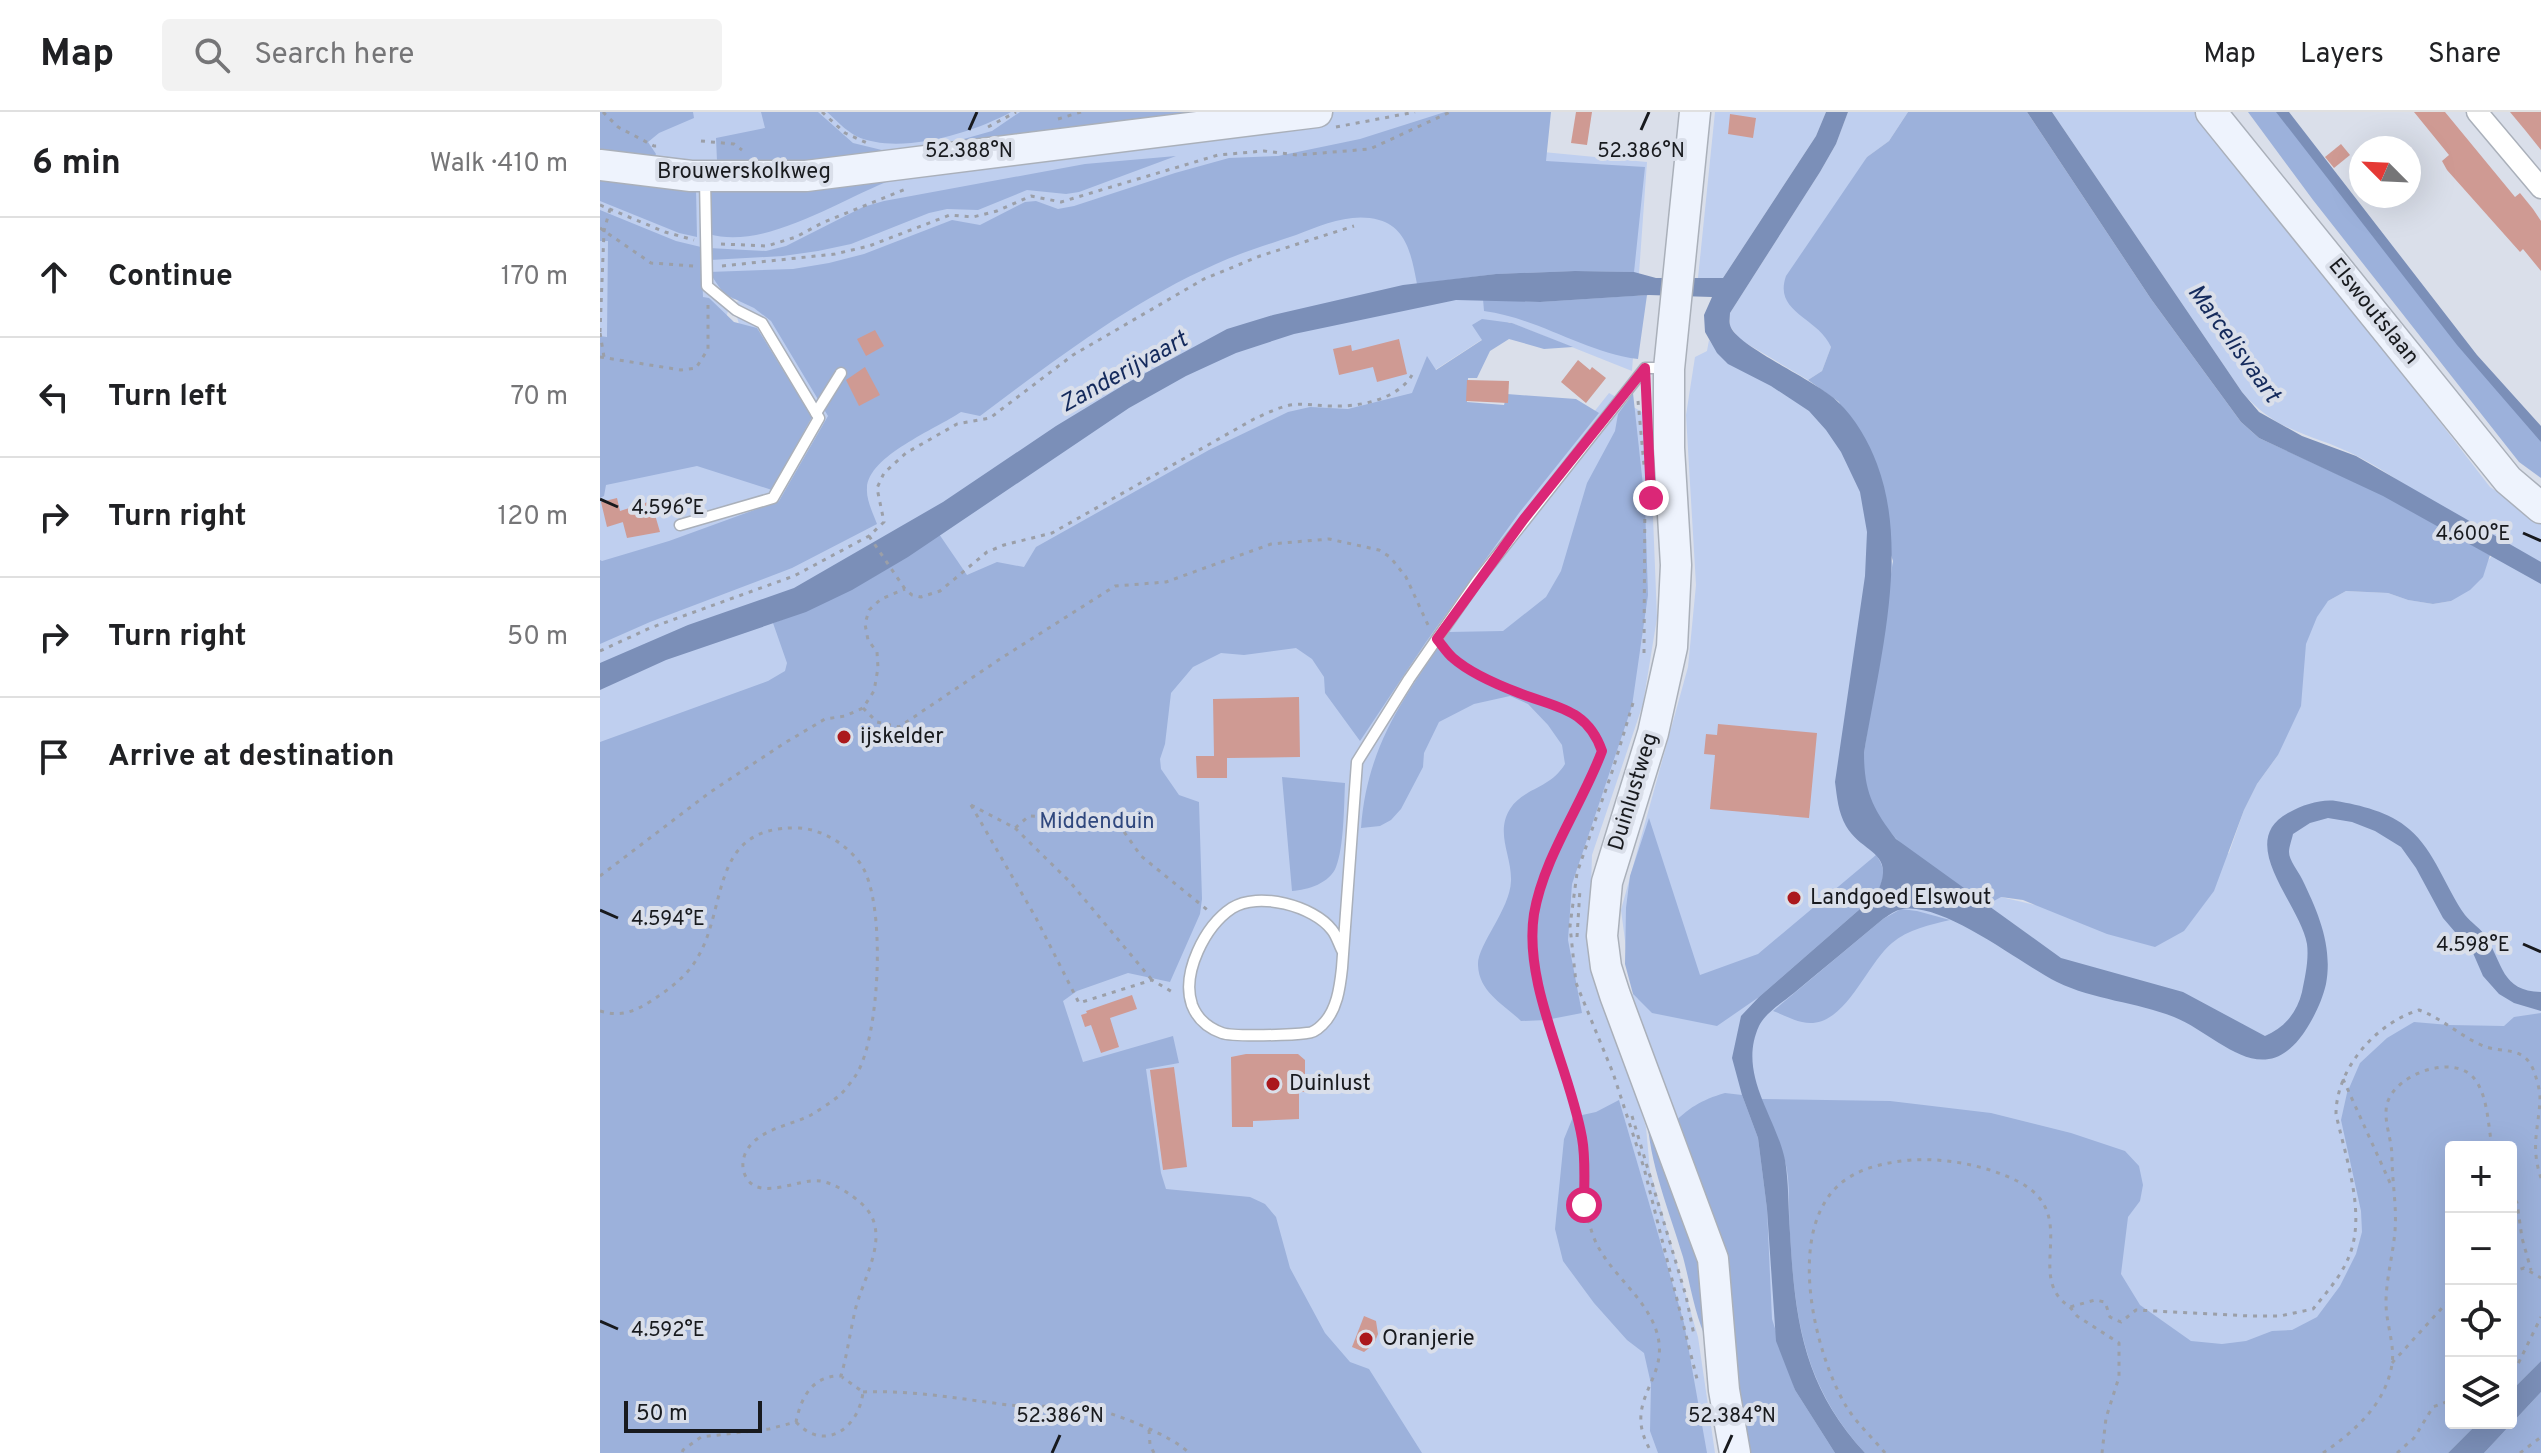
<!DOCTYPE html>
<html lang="en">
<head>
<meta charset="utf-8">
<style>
	:root { --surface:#fff; --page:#f2f2f2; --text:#202124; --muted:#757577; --line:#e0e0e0 }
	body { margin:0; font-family:Overpass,sans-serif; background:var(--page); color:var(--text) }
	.controls { position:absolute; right:24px; bottom:24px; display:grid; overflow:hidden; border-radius:8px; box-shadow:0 8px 32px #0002 }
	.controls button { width:72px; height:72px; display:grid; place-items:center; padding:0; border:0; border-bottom:2px solid var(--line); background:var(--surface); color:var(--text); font:40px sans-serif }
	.compass { position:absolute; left:1749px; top:24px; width:72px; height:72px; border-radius:50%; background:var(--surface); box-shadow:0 8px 32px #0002; rotate:294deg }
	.scale { position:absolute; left:24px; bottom:20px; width:138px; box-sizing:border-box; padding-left:8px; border:4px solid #181a1e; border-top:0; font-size:22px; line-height:28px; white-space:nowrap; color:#181a1e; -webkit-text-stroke:6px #dadfea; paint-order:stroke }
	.stop { position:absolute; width:24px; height:24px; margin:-18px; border:6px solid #db2777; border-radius:50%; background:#fff }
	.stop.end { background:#db2777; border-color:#fff; box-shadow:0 2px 8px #0008 }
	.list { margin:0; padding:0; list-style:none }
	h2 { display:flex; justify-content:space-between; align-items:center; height:104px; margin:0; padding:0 32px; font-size:34px }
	h2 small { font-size:26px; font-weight:400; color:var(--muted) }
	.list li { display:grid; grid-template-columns:52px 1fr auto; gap:24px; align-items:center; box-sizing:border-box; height:120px; padding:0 32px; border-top:2px solid var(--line) }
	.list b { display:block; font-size:30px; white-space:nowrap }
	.list em { font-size:26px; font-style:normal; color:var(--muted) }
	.icon { flex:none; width:44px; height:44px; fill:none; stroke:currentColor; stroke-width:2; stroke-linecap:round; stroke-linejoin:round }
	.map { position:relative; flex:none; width:1941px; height:1341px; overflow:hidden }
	header { display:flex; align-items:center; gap:48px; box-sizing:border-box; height:112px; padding:0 40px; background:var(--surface); border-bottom:2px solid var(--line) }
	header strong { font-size:38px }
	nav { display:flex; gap:44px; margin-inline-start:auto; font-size:28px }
	.search { width:560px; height:72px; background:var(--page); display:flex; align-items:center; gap:20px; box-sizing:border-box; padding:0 28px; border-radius:8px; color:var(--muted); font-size:30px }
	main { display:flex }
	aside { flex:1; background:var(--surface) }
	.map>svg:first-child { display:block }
	.green { fill:#bfcfef; fill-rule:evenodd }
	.forest { fill:#9cb1db }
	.water { fill:#7b8fb8 }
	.building { fill:#cf9a93 }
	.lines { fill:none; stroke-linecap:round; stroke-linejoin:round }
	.lane-casing { stroke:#aab0ba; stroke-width:13 }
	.street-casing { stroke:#aab0ba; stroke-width:23 }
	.secondary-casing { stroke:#aab0ba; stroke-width:33 }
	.path { stroke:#9b9fa8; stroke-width:3; stroke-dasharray:4 6; stroke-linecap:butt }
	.lane { stroke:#fff; stroke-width:10 }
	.street { stroke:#fff; stroke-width:20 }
	.secondary { stroke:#eef3fd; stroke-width:30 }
	.route { stroke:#db2777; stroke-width:10 }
	.ticks { fill:none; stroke:#181a1e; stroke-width:3 }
	.poi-dot { fill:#ab181c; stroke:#dadfea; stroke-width:3 }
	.labels { text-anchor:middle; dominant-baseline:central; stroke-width:8; stroke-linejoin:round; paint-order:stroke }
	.street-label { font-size:22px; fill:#181a1e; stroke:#dadfea }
	.poi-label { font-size:22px; fill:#181a1e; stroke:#dadfea; text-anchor:start }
	.park-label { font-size:22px; fill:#30487e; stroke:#dadfea }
	.water-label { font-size:24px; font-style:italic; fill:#142a5c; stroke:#dadfea }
	.ticks-label { font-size:20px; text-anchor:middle; fill:#181a1e; stroke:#dadfea; stroke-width:8; stroke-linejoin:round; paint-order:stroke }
</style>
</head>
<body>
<header>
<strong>Map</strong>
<div class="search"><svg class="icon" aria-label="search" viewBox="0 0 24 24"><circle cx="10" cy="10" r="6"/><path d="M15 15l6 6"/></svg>Search here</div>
<nav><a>Map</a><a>Layers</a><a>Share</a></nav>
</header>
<main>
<aside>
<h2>6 min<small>Walk · 410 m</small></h2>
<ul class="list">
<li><svg class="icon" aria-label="ahead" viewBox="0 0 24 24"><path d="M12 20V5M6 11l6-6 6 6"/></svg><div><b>Continue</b></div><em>170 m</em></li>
<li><svg class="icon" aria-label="left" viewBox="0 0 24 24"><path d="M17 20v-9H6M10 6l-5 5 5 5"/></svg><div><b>Turn left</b></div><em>70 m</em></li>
<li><svg class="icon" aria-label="right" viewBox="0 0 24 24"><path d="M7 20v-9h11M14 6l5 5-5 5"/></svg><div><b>Turn right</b></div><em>120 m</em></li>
<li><svg class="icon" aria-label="right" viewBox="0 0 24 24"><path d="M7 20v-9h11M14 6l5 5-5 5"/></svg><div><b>Turn right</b></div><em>50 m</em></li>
<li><svg class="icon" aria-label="arrive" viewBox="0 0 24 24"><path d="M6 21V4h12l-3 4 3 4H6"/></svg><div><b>Arrive at destination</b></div></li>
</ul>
</aside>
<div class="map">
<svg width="1941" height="1341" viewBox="0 0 1941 1341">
	<rect width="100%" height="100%" fill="#dadfea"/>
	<!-- green -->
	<g class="green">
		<path d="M0,0H950L943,40L1047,50L1032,259L909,210L835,258L940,368L1009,281L1049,304L1057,506L1043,592L992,743L989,838L1046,1015L1050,1059L1098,1225L1115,1341H0V295L156,272L133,191L173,178L131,188L107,276L0,292Z"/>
		<path d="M1115,0H1226L1216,24L1123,166H1098Z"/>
		<path d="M1248,0H1308L1289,29L1267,45L1190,193L1226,224L1231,235L1222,259L1208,268L1139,227L1130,214V201L1220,60L1236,32Z"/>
		<path d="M1452,0H1601L1890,375L1941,408V1341H1150L1071,1014L1023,883L1033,882L1038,887L1029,859L1021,798L1088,555L1096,473L1086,303L1095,245L1107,239L1109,228L1114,235L1226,293L1271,386L1401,785L1435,793L1629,741L1644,698L1657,672L1678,643L1700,512L1728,489L1746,479L1788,481L1808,488L1833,492L1851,489L1892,444C1848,405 1811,373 1759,345C1713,321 1679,323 1642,280ZM1851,1035H1911V1311H1851Z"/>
	</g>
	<!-- forest -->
	<g class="forest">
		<path d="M0,0H93L94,6L59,21L48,30L56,42L54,46L0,39Z"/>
		<path d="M161,0H218L253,31L290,40L193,54L117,49L116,26L165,16Z"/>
		<path d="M227,0H411C373,21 298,44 256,24C245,18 236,8 227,0Z"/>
		<path d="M420,0H590L332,36L392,19Z"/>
		<path d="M845,0H951L946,49L1045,55L1034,160L975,159L896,162L817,172C812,147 808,116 779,108C751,100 722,113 696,123C670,132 642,140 616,152C530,190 455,248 380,304L361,300C336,317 268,344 267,376C266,388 273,401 277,412L192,456L50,510L0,532V448L2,449L69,429L179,389L228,304L171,209L154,196L124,182L109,160L193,157L229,151L264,142L352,108L380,113L425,90L436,89L458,97L474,94L575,61L629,46L678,44L760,27Z"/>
		<path d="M1308,0H1427L1551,187L1641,310L1659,326L1783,383L1890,443L1883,465L1870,478L1851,489L1833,492L1808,488L1788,481L1746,479L1728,489L1717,505L1706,532L1701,594L1678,643L1657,672L1644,698L1614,779L1584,819L1555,835L1507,822L1423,788L1401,785L1385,794C1341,762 1272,726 1264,666C1263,658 1264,649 1264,641L1293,449L1239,290L1208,268L1222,259L1231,235C1218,205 1173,201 1186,164L1267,45L1289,29Z"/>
		<path d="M1648,0H1687L1871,241L1941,318V366L1919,350L1713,88Z"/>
		<path d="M576,44L479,80L466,82L427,78L378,98L347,97L329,101L251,132L218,139L183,144L110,148L109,136L166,139L186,134L263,95L284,89L485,52Z"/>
		<path d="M0,64L96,76L97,125L79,121L0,89Z"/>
		<path d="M294,67C242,86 165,139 109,122L110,76Z"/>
		<path d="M0,98L76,129L101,135L103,185L109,186L134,210L157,216L212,305L172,378L97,354L6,373L4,384L0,386V224L7,225L8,129H0Z"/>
		<path d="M1047,183L1038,247C984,240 938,206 884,199L883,187L940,190Z"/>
		<path d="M882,207L912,211L973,235L944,237L909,227L890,239L877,266H868L867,290L904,293L907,282L976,287L999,301L919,401L826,530L760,629L725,581L724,565L712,547L696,536L644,543L621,541L593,555L571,581L565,632L560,647L561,657L579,683L599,690L602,787L600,802L570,870L528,861L477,879L463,889L483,950L573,924L579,951L546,957L561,1061L566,1077L650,1085L665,1092L676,1105L690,1156L725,1221L750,1250L769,1257L822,1341H0V630L168,569L185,559L187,551L173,511C233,490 287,460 339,422L367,463L397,450L424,455L436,435L609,338L688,300L710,295L748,297L812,281L827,244L836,258L882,228L872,213Z"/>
		<path d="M1033,281L1045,392L1048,483L1032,594L972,772L968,828L982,901L946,908L921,909C904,892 879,881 878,853C877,833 910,798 911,769C912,744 895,721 910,697C923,676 950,677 965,652L962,633L948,613L928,592L910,584L874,592L839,610L824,641L823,655L801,697L791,708L780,714L761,716C767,634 804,585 849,520L903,519L946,485L961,459L987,371L1015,319L1018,302Z"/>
		<path d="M682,665L745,671C744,693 744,735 736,755C730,771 708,778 692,779Z"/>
		<path d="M1049,706L1100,863L1158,842L1276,743C1287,758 1284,767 1276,783L1159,885L1117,914L1052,901L1033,882L1025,852L1026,796L1030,764Z"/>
		<path d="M1301,797L1317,799L1350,808C1330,813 1308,817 1292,831C1265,853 1244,920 1202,910C1192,908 1182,902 1173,899L1283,807Z"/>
		<path d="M1941,901V1249L1911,1279V1035H1851V1311H1878L1848,1341H1265C1204,1274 1195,1208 1190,1122C1188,1099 1191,1071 1185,1049C1179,1028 1168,1007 1160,987L1290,989L1391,1001L1471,1021L1525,1039L1539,1054L1543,1073L1540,1089L1528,1105L1521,1162L1540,1193L1591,1229L1622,1232L1646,1229L1672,1219L1692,1218L1717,1205L1740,1174L1756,1142L1762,1120L1761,1099L1741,1008L1747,981L1760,951L1787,926L1814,910L1849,913L1904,914L1914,905Z"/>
		<path d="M1125,981L1142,983L1158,1026L1167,1097L1172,1207L1195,1278L1235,1341H1142L1071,1014C1088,996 1101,988 1125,981Z"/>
		<path d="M1019,988L1084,1211L1107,1341H1058L1050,1319L1051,1272L1044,1241L1027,1228L994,1191L963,1149L955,1117L964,1027L973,1005L996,1000Z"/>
		<path d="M1047,1002L1091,1122L1103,1176L1109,1233C1095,1205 1091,1175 1083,1145C1069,1098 1049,1051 1047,1002Z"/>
		<path d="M1941,1280V1341H1884Z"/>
	</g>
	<!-- water -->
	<g class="water">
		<path d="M1226,0H1248L1236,32L1220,60L1130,201C1130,205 1129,209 1130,213C1135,234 1218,269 1238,290C1255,306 1269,330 1277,352C1310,439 1279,551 1264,641C1264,680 1273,697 1296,727L1461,846L1583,880L1665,924C1684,916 1697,901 1702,880C1705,865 1709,848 1707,832C1700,791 1633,729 1690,700C1703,693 1721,687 1736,689C1760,693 1790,700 1809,717C1835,739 1845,775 1865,803C1871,811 1881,816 1886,825C1903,851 1901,879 1941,880V899L1914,891L1899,882L1883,864L1873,841L1843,806L1816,756L1801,735L1775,719L1752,710L1728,706L1710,711L1693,722C1692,727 1689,735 1689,740C1689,748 1698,759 1702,767C1718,800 1733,834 1726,872C1722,890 1711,912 1700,926C1659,978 1617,922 1574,905C1536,890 1494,888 1457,870C1422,853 1339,786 1299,798C1294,799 1288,804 1283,807C1254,831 1224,856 1194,881C1183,890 1165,901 1159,914C1137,962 1176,1004 1185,1048C1189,1072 1188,1097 1190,1121C1195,1208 1203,1274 1265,1341H1235L1195,1278L1176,1229L1167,1097L1158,1026L1142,983L1132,946L1141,904L1159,885L1276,783C1298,739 1263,743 1246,714C1238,700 1237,685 1235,670L1265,464L1267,420L1260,380L1241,340L1226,318L1209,299L1171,274L1128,252L1117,241L1105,220L1104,203L1112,185L1049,183L940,190L856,188L694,222L636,241L586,264L529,296L308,445L252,478L206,500L66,548L0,578V551L88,513L194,476L343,390L456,314L527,271L627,217L673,203L803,173L896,162L975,159L1034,160L1056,166H1123L1216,24Z"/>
		<path d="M1427,0H1452L1642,280L1659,300L1702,324L1756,344L1941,450V472L1783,384L1659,326L1641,310L1551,187Z"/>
		<path d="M1676,0H1689L1877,243L1941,314V330L1857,233Z"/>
		<path d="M1941,1249V1280L1884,1341H1848L1878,1311H1911V1279Z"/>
	</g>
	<!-- building -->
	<g class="building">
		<path d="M976,0H992L987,33L971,31Z"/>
		<path d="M1814,0H1845L1915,85L1920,81L1933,97L1941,109V159L1923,137L1920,140L1847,58L1842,49L1849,43Z"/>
		<path d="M1910,0H1941V38L1925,18Z"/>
		<path d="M1130,2L1156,6L1153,26L1128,22Z"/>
		<path d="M1741,32L1750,43L1734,56L1725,45Z"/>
		<path d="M275,218L284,234L266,244L257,227Z"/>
		<path d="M799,227L807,262L777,270L773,255L739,263L733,237L751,233L752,239Z"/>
		<path d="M978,248L990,258L992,255L1006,266L986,291L961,270Z"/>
		<path d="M265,255L280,283L259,294L246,268Z"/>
		<path d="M867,268L909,269L908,291L866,289Z"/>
		<path d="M17,386L20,399L51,389L60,420L27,426L21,403L23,410L7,415L1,390Z"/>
		<path d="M699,585L700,645L627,646V666H597L596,644H614L613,587Z"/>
		<path d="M1118,612L1217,621L1209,706L1110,697L1115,643L1104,642L1106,622L1117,623Z"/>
		<path d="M532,883L537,897L510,906L519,935L501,941L491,913L485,915L481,903L487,901L486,899Z"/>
		<path d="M646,942H698L705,948V980H699V1007L653,1009V1015H632L631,945Z"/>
		<path d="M574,955L587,1055L563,1058L550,958Z"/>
		<path d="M764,1204L776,1209L778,1222L774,1232L764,1240L752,1235Z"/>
	</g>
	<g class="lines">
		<defs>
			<g id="lane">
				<path d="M216,301L241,261"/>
				<path d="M80,413L173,386L219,306L162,211L136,198L107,174L105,67"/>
				<path d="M743,840C739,833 737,824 732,818C714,794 658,779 632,796C605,814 581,861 592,893C597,906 608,916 622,921C634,925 692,923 707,921C712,921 718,917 722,913C737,899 740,875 742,856L757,650L809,567L877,469L1045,256H1065"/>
			</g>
			<path id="street" d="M1877,0L1941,76"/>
			<g id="secondary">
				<path d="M1095,0L1069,257V336L1076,453L1072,535L1053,621L1007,770L1002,824L1006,855L1015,883L1113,1147L1124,1278L1135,1341"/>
				<path d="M1611,0L1908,368L1941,396"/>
				<path d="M0,53L91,64H206L717,0"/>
			</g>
		</defs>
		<!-- lane casing -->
		<use href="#lane" class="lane-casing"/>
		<!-- street casing -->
		<use href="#street" class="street-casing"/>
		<!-- secondary casing -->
		<use href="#secondary" class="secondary-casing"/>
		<!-- path -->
		<g class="path">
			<path d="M3,0L18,15L54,34H58"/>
			<path d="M222,0L245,21L267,31"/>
			<path d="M458,7L481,0"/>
			<path d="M388,15L416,0"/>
			<path d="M736,15L815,0"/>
			<path d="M101,29L134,32L142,38"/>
			<path d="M0,93L65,120L94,128"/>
			<path d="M0,116L51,151L94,154"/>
			<path d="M121,132L167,134L196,125L222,111L306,77"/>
			<path d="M122,154L235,142L269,134L350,103L373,105L397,99L431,84L461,90L618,43L664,39L697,43L770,37L850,0"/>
			<path d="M0,220L4,119L10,97"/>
			<path d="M0,221L4,245"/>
			<path d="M0,245L81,258L96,256L108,237V193"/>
			<path d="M1038,289L1044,353"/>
			<path d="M269,424L305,477L312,483L321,485L340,479L387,440L404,433L452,421L654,307C665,302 677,296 690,293C705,291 718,294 733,294C760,295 798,287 812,263"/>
			<path d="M846,538C888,588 978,575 1002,639C984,688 955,733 939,783C916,854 966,954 982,1024C989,1059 980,1090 994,1126C1008,1161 1046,1184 1057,1221C1071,1269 1019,1288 1052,1341"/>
			<path d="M0,539L50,516L194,464L269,424L284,410L277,376L284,361L306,341L357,312L390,306L473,243L604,167L660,144L754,114"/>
			<path d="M1044,541L1045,369"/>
			<path d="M1033,591L1013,657L977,761L970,814L976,871L1013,961L1044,1056L1097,1267"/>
			<path d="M263,596L277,610L299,615L400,547L515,474L566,470L671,432L729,427L779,438L790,445L806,465L828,513"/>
			<path d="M371,693L436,806L479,891L552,868L574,881"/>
			<path d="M371,693L415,716L429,704L515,707L541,744L610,800"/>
			<path d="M415,716L470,770L552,868"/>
			<path d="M0,764L109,681L183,632L225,607L245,604L263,596L274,579L278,556L277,540L268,528L265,512L269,498L281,487L305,477"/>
			<path d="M977,825L980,777"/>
			<path d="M0,899C20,905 34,900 51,889C66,879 81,869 92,854C131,802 104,713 199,716C222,717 247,733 260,751C287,787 280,926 256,963C252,969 246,977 241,982C233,989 221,997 211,1003C190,1014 156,1017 145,1042C142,1050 142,1058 146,1065C159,1090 199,1066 220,1069C234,1071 251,1082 262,1092C294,1121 262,1167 255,1199C250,1221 247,1243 241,1264C213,1263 201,1285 196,1310L169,1317L101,1325L83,1338L82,1341"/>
			<path d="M1743,967L1791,1073"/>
			<path d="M1032,1004L1086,1184L1094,1223"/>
			<path d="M1911,1079L1917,1091L1922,1126L1931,1158"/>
			<path d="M1911,1160L1924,1156L1941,1166"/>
			<path d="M1470,1195L1477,1204L1519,1231V1265L1506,1306L1502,1341"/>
			<path d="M1792,1251L1851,1186"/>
			<path d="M1911,1257L1917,1254L1941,1205"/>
			<path d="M263,1280C313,1278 360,1287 409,1293C436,1296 463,1292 489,1296C513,1300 573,1324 589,1341"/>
			<path d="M196,1310C225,1341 259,1316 263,1280L242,1265"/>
			<path d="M549,1318L550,1333L554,1341"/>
			<path d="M1285,1341C1273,1326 1256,1311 1246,1294C1214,1240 1183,1113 1245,1068C1261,1057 1277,1053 1295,1050C1334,1043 1385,1052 1419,1070C1482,1103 1423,1165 1470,1195L1495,1188L1505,1190L1510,1205L1521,1210L1536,1198L1650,1204H1680L1713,1197C1727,1180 1744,1161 1751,1139C1765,1097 1745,1044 1736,1002C1736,957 1776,911 1819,898C1841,906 1858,922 1879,932C1902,944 1924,930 1935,962C1937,969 1940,978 1940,986C1939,1016 1930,1034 1941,1066"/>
			<path d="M1723,1341C1754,1320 1786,1292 1792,1252C1795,1233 1786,1211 1786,1191C1786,1167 1793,1143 1795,1119C1797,1095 1792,1069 1792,1045C1792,1027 1783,1009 1787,992C1795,962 1852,942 1873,965C1888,982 1888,1013 1892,1035"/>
			<path d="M1797,1341L1814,1326L1833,1295L1851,1288"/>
			<path d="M1920,1341L1941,1325"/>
		</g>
		<!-- lane -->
		<use href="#lane" class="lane"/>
		<!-- street -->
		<use href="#street" class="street"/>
		<!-- secondary -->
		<use href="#secondary" class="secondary"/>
	</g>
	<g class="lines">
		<!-- route -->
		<path class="route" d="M984,1093C984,1072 986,1048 982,1026C970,956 923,873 934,802C944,744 982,693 1002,639C987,596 956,596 919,581C898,573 870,561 853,546C847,541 842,533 837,527L924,407L1045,256L1051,386"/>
	</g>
	<!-- ticks -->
	<path class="ticks" d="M369,18L377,0M1041,18L1049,0M0,387L18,395M1923,421L1941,429M0,798L18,806M1923,832L1941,840M0,1209L18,1217M452,1341L460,1323M1124,1341L1132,1323"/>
	<!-- markers -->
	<g class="poi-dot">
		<circle cx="244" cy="625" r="8"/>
		<circle cx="1194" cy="786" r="8"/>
		<circle cx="673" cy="972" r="8"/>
		<circle cx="766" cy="1227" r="8"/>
	</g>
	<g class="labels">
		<!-- street labels -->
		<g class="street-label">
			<text x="144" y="60">Brouwerskolkweg</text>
			<text transform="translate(1773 200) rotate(51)">Elswoutslaan</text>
			<text transform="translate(1034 680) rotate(-73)">Duinlustweg</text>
		</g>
		<!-- poi labels -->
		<g class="poi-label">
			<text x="260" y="625">ijskelder</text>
			<text x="1210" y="786">Landgoed Elswout</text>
			<text x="689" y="972">Duinlust</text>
			<text x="782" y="1227">Oranjerie</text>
		</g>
		<!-- park labels -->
		<g class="park-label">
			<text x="497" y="710">Middenduin</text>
		</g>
		<!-- water labels -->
		<g class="water-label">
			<text transform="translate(1633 232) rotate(54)">Marcelisvaart</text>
			<text transform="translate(524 261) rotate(-29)">Zanderijvaart</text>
		</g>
	</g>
	<g class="ticks-label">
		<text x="369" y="45">52.388°N</text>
		<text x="1041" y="45">52.386°N</text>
		<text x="68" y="402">4.596°E</text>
		<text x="1873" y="428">4.600°E</text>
		<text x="68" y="813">4.594°E</text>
		<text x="1873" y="839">4.598°E</text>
		<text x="68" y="1224">4.592°E</text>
		<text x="460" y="1310">52.386°N</text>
		<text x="1132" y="1310">52.384°N</text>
	</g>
</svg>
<div class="controls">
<button>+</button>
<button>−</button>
<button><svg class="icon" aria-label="locate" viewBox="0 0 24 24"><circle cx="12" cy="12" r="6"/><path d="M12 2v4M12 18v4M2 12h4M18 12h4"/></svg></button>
<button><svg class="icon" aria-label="layers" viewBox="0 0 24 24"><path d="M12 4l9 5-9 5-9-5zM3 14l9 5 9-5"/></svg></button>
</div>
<svg class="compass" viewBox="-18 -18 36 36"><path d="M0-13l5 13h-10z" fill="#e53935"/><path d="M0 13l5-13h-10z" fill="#757577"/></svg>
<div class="scale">50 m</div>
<div class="stop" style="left:984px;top:1093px"></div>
<div class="stop end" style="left:1051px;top:386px"></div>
</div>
</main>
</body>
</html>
